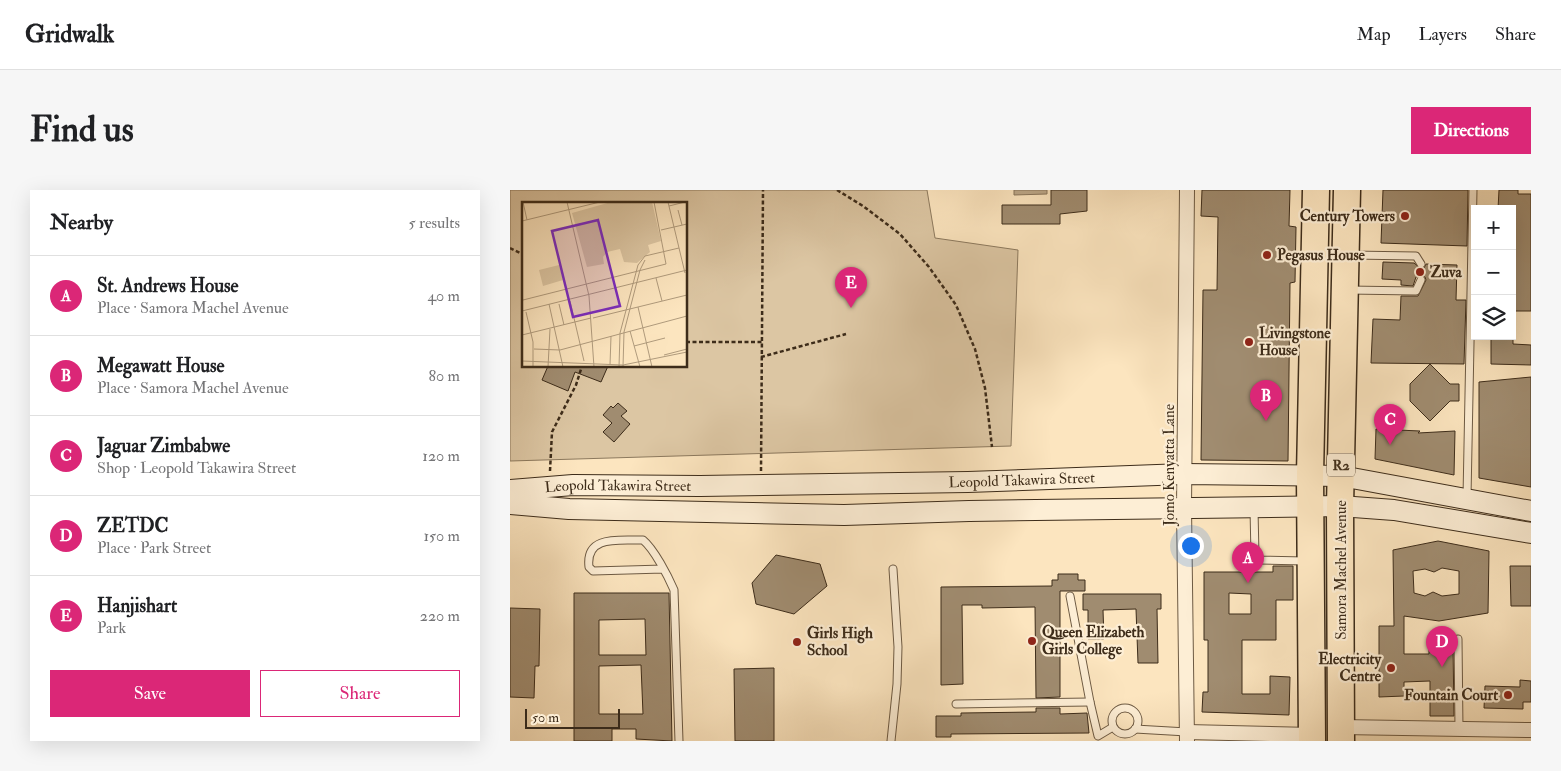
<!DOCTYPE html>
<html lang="en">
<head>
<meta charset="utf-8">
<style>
	:root { --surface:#fff; --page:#f6f6f6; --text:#202124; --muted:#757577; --line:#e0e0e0; --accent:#db2777 }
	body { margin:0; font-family:"IM FELL Double Pica",serif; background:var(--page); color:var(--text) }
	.controls { position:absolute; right:15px; top:15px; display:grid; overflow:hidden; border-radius:0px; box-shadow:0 5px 20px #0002 }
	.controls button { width:45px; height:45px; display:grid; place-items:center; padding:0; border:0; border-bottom:1px solid var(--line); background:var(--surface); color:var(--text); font:25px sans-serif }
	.scale { position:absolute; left:15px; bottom:12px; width:95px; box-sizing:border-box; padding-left:5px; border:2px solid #3d2c1a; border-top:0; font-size:14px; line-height:18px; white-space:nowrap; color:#3d2c1a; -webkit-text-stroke:4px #fdeed5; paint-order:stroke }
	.you { position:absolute; left:680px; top:355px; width:18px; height:18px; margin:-12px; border:4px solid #fff; border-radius:50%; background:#1a73e8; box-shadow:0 0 0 8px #1a73e833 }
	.badge { display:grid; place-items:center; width:32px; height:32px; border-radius:50%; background:var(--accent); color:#fff; font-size:16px; font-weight:700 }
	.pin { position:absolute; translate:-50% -41px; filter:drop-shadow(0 1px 2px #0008) }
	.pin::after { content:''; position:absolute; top:26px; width:18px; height:15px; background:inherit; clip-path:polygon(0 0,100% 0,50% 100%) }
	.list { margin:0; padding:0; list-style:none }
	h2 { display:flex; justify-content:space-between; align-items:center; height:65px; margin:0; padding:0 20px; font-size:21px }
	h2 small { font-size:16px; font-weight:400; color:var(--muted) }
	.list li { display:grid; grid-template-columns:32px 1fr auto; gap:15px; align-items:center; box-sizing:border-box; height:80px; padding:0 20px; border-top:1px solid var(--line) }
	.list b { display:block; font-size:19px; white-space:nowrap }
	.list p { margin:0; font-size:16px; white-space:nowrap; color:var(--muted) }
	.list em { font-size:16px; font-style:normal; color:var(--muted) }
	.actions { display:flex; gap:10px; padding:15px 20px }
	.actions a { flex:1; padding:11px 0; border:1px solid var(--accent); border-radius:0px; text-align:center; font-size:18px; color:var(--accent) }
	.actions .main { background:var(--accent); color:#fff }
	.icon { flex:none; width:28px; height:28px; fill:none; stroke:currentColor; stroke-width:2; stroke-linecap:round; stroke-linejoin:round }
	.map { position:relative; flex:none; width:1021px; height:551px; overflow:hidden; border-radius:0px }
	header { display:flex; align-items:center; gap:30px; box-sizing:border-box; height:70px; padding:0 25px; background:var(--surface); border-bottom:1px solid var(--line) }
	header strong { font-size:24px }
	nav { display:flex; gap:28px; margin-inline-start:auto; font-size:18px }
	.intro { display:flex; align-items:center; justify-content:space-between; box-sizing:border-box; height:120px; padding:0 30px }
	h1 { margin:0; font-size:35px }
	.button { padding:12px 22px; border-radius:0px; background:var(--accent); color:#fff; font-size:18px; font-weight:700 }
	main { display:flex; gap:30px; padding:0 30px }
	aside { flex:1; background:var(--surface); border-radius:0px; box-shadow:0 5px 20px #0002 }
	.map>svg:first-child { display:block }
	.green { fill:#dcc6a3; stroke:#8c795e; fill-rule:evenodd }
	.water { fill:#bba687; stroke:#89755b }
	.building { fill:#a08c70; stroke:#3d2c1a; fill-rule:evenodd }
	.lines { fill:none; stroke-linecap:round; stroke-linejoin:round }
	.lane-casing { stroke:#6d5a43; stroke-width:9 }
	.street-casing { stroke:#6d5a43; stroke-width:16 }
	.secondary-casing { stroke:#3d2c1a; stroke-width:22 }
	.highway-casing { stroke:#3d2c1a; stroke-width:29 }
	.path { stroke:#3d2c1a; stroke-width:2.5; stroke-dasharray:4 2.5; stroke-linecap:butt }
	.lane { stroke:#fdeed5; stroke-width:7 }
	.street { stroke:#fdeed5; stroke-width:14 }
	.secondary { stroke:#fdeed5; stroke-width:20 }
	.highway { stroke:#fce5bf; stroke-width:26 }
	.poi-dot { fill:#8f2418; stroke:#fdeed5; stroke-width:2 }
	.labels { text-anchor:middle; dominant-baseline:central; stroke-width:4.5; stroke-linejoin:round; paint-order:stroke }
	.shield { fill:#fdeed5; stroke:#776652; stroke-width:1 }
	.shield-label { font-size:14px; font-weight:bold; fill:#3d2c1a }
	.poi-label { font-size:15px; font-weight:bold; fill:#3d2c1a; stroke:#fdeed5; text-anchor:start }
	.street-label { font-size:15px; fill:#3d2c1a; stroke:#fdeed5 }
	.inset-road { fill:none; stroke:#b09b7d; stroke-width:1 }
	.view { fill:#7b2cbf; fill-opacity:0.15; stroke:#7b2cbf; stroke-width:2.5 }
	.inset-edge { fill:none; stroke:#3d2c1a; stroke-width:2.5 }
</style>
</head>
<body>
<header>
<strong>Gridwalk</strong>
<nav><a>Map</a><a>Layers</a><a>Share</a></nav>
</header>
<div class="intro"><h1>Find us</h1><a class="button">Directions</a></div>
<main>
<aside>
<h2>Nearby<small>5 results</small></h2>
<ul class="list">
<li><span class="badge">A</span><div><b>St. Andrews House</b><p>Place · Samora Machel Avenue</p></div><em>40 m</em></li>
<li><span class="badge">B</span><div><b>Megawatt House</b><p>Place · Samora Machel Avenue</p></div><em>80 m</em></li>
<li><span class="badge">C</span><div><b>Jaguar Zimbabwe</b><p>Shop · Leopold Takawira Street</p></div><em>120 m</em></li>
<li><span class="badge">D</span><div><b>ZETDC</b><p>Place · Park Street</p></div><em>150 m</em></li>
<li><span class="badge">E</span><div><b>Hanjishart</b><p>Park</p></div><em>220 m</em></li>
</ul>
<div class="actions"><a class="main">Save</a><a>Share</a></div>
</aside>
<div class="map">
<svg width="1021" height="551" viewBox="0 0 1021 551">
	<rect width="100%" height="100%" fill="#fce5bf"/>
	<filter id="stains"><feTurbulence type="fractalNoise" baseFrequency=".004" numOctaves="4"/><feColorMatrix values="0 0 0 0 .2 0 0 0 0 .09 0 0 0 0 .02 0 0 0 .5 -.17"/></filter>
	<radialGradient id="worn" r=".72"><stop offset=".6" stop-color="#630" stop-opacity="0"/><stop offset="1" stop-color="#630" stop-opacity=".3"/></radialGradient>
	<!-- green -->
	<path class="green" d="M0,0H417L425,48L508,60L501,256L0,271ZM14,14H176V176H14Z"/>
	<!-- water -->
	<path class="water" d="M504,0H537V4L504,5Z"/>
	<!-- building -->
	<g class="building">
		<path d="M541,0H577V21L550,24V34H492V15H541Z"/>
		<path d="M692,0H780L779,36L786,37L785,92L780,93L778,271L691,270L693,100H707L708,27L691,26Z"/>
		<path d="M873,0H958L957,56L871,53Z"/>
		<path d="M989,0H1008V4H1021V121H1002V19H988Z"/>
		<path d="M873,72L904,73L911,79L914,78L916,74L947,75L946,110H956L954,174L861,173L863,129L890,130L891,106H908L916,90L915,87L910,85L906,87L903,96L891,95V90L872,89Z"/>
		<path d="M981,146H1003V154L1021,155V175L981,174Z"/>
		<path d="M920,174L940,194H949V211H940L920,231L900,211V194Z"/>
		<path d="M38,176H98L91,192L65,182L58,201L32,190Z"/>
		<path d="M1021,187V297L969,288V192Z"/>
		<path d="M108,213L117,221L111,226L120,234L104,252L93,242L102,233L93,225L101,216L103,218Z"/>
		<path d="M866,239L910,241L908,243L945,241L944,285L865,269Z"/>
		<path d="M928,351L979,361L978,423L929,431L894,426V464H919V456H943L944,526H920V491L894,492V506L869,507V436H884L883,360ZM932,378L949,381V404L932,406L923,402L915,406L904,403L903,381L915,379L924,382Z"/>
		<path d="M266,365L310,374L317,396L284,424L246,414L242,393Z"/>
		<path d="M763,376H783V410H766V450H732V504H760V486L780,487L779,525L692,522L693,502H698V450H694V382H763ZM719,403L741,404V424H719Z"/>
		<path d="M1000,376H1021V416H1001Z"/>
		<path d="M548,384H568V390H575V401H550V507L526,508L525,417L472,418V415H452L453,494L431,495V397L542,396V390H548Z"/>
		<path d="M64,403H159L162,551L126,549V539H102V551H64ZM135,429L136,465H89V430ZM131,475L133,524H89V476Z"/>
		<path d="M573,404H651V419H647L648,473H628L626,419L593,420L594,449H578V420H573Z"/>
		<path d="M0,418L30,419L29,476H25L24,508L0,507Z"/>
		<path d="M264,478V551H225L224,479Z"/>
		<path d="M1010,490L1021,491V512H1013V519L974,518L975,496L1010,497Z"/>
		<path d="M526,518H550V524L577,523L579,543L441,544V547H426V526H451V523L526,522Z"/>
	</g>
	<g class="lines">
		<defs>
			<g id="lane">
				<path d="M841,65L906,66L911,74"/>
				<path d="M838,100L906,101L911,90"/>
				<path d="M957,307L963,0"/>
				<path d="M744,319L745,366L749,370L795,371"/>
				<path d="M153,379L83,381L79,377C75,344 111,351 133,350C144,359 158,386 164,400L169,551"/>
				<path d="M560,406L580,512L588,546L603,537"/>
				<path d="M948,449L949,539"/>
				<path d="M446,514L580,512"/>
				<circle cx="615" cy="531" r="13"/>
				<path d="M625,539L677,542"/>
				<path d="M381,551L387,494L388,457L383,379"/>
			</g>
			<g id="street">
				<path d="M831,537L1021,540"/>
				<path d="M677,542L802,545"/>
				<path d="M677,551L674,317L677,0"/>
			</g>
			<g id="secondary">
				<path id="s1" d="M0,300L63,295L190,296L458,292L674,284L831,286L1021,321"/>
				<path d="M0,314L59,319L334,325L459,321L830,316L884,320L1021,343"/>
			</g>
			<g id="highway">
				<path d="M802,551L800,285L806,0"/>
				<path d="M831,551L830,316L837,0"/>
			</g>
		</defs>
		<!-- lane casing -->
		<use href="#lane" class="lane-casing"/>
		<!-- street casing -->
		<use href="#street" class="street-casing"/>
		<!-- secondary casing -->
		<use href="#secondary" class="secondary-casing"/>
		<!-- highway casing -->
		<use href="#highway" class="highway-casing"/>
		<!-- path -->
		<g class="path">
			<path d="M327,0L353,16L390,44L419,77L446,115L465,159L475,198L482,257"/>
			<path d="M0,58L14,65"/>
			<path d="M176,152H252"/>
			<path d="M251,167L336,144"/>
			<path d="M40,281L42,242L66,195L72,176"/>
			<path d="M251,281L253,0"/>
		</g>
		<!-- lane -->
		<use href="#lane" class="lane"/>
		<!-- street -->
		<use href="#street" class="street"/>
		<!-- secondary -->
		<use href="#secondary" class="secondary"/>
		<!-- highway -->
		<use href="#highway" class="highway"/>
	</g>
	<!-- markers -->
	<g class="poi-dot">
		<circle cx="895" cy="26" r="5"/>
		<circle cx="757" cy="65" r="5"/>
		<circle cx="910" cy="82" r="5"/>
		<circle cx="739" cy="152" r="5"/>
		<circle cx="522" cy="451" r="5"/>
		<circle cx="287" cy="452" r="5"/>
		<circle cx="881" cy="478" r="5"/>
		<circle cx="998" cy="505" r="5"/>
	</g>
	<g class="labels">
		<!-- shield labels -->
		<rect class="shield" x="817" y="263.5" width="28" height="23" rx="4"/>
		<g class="shield-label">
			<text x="831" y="275">R2</text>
		</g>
		<!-- poi labels -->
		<g class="poi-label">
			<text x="885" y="26" text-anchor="end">Century Towers</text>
			<text x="767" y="65">Pegasus House</text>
			<text x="920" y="82">Zuva</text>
			<text x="749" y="143">Livingstone<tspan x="749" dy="17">House</tspan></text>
			<text x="532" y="442">Queen Elizabeth<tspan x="532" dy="17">Girls College</tspan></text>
			<text x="297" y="443">Girls High<tspan x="297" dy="17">School</tspan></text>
			<text x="871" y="469" text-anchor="end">Electricity<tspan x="871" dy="17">Centre</tspan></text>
			<text x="988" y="505" text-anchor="end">Fountain Court</text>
		</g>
		<!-- street labels -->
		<g class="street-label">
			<text transform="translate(659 275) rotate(-90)">Jomo Kenyatta Lane</text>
			<text stroke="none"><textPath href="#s1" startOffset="512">Leopold Takawira Street</textPath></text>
			<text stroke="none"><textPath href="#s1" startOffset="108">Leopold Takawira Street</textPath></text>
			<text transform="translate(831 380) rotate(-90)">Samora Machel Avenue</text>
		</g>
	</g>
	<!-- overview -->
	<g transform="translate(12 12)">
		<rect width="165" height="165" fill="#fce5bf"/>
		<path d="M89,0H130L139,39L126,43L128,50L115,61L102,60L98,47L85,50L81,55L82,62L65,65L50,11ZM37,63L41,78L21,84L17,68Z" fill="#dcc6a3"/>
		<path class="inset-road" d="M1,0L5,18M45,0L67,94M146,0L163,71M147,4L163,0M156,8L160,23M0,19L78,0M139,28L165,22M134,76L140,99M67,94L72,165M1,98L144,62L132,0M48,99L62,159M27,102L41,165M37,102L42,123M116,105L130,165M0,109L165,68M4,110L11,140V165M71,116L165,93M108,129L118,165M0,133L69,116M112,144L143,136M12,147L38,148L165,114M142,153L165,147M0,159L101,163L165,150M88,163L89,134M26,165L28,127M97,165L98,131L116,63L123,54L157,46M101,165L102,130L118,68L123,58"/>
		<path class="view" d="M76,18L98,104L51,115L30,29Z"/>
		<rect width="165" height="165" class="inset-edge"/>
	</g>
	<rect width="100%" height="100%" filter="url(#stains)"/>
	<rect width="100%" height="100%" fill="url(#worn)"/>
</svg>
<div class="controls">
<button>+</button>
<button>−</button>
<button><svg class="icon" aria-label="layers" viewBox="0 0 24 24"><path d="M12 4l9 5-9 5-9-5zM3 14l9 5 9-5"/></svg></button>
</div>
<div class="scale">50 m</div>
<div class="you"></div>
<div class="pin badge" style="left:738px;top:393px">A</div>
<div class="pin badge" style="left:756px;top:231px">B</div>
<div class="pin badge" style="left:880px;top:255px">C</div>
<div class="pin badge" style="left:932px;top:477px">D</div>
<div class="pin badge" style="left:341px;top:118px">E</div>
</div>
</main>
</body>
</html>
